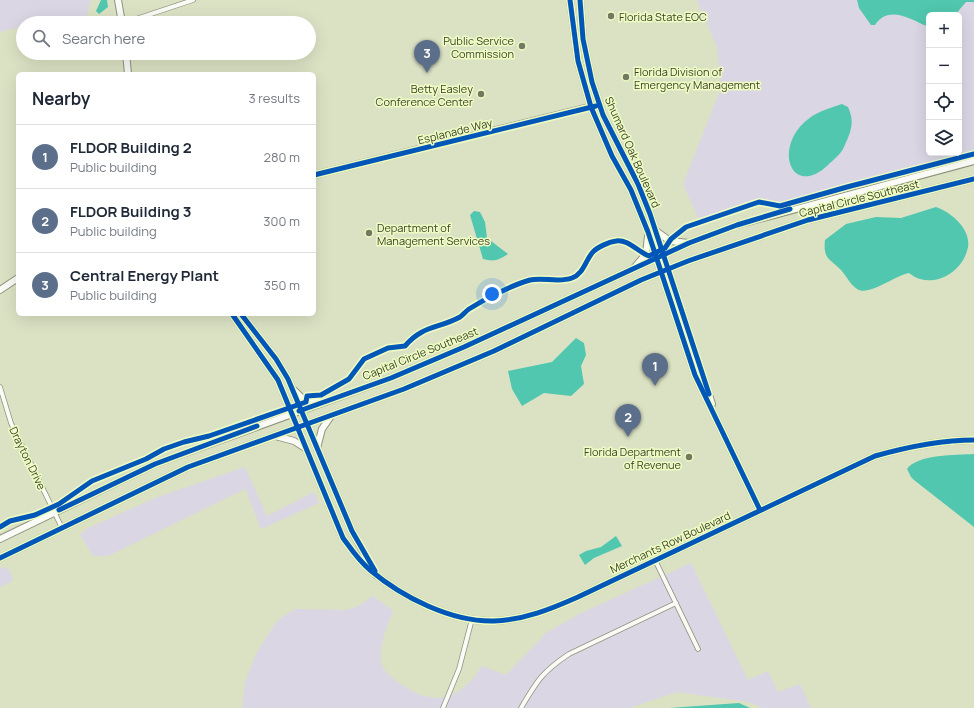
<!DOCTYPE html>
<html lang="en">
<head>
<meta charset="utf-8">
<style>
	:root { --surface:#fff; --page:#f6f6f7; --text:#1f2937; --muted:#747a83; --line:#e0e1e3; --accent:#73795f }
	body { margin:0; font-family:Manrope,sans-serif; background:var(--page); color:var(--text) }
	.controls { position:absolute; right:12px; top:12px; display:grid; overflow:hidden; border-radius:6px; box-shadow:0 4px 16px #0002 }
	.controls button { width:36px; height:36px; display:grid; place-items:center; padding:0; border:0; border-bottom:1px solid var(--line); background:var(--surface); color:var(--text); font:20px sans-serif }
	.you { position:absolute; left:492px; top:294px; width:14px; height:14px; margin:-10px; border:3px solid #fff; border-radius:50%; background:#1a73e8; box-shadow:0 0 0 6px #1a73e833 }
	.badge { display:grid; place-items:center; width:26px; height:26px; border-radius:50%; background:var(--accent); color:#fff; font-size:13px; font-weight:700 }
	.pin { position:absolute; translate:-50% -33px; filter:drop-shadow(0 1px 2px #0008) }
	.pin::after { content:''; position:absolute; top:21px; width:14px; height:12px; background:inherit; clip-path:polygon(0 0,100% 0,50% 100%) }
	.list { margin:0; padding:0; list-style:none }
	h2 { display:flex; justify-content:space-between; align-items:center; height:52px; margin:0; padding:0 16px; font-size:17px }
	h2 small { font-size:13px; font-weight:400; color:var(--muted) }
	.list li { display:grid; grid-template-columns:26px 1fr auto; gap:12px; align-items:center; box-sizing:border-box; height:64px; padding:0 16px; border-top:1px solid var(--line) }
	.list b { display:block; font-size:15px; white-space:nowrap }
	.list p { margin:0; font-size:13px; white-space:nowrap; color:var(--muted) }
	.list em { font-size:13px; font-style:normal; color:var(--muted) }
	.icon { flex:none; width:22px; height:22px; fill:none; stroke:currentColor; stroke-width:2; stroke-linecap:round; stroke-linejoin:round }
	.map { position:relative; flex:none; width:974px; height:708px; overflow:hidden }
	.search { position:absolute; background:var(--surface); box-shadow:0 4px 16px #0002; left:16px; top:16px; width:300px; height:44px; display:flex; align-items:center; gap:10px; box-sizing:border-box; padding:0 14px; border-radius:22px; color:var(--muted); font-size:15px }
	.panel { position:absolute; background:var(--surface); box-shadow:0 4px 16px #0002; left:16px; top:72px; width:300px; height:244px; border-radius:6px }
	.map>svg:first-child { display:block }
	.green { fill:#dad6e3; fill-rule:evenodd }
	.water { fill:#50c7ae }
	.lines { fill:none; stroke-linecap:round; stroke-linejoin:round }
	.street-casing { stroke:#90947d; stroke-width:5.5 }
	.secondary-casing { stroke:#90947d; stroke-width:8 }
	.primary-casing { stroke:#90947d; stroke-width:8 }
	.street { stroke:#fafbf6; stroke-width:4 }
	.secondary { stroke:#fafbf6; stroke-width:6 }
	.primary { stroke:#fafbf6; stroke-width:6 }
	.cycleway-casing { stroke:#effdc3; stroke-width:8 }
	.cycleway { stroke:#0057b8; stroke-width:5 }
	.poi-dot { fill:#73795f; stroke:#effdc3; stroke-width:1.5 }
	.labels { text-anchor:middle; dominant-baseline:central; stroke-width:3; stroke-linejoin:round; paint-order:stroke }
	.poi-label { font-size:11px; fill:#3b4029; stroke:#effdc3; text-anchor:start }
	.street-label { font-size:11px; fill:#3b4029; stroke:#effdc3 }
</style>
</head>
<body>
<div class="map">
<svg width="974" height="708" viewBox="0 0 974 708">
	<rect width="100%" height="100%" fill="#dbe2c4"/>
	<!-- green -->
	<g class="green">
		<path d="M0,0H91L87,15L68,23H23V26L0,32Z"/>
		<path d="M697,0H974V152L789,202L776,203L760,199L699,220L683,184L721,88L717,47ZM929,15H959V153H929Z"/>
		<path d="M245,467L267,516L314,492L319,503L261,529L245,489L108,556H93L80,535L86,529L155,498Z"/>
		<path d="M691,563L748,680L768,671L778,692L800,684L811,708H763L748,702L677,692L629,708H242L245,682L256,654L275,624L281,618L295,609L347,610L360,605L373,596L393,611C387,627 379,644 381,662C383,672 391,676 398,682C433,708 459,702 482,666L506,675L546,633L581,613Z"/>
		<path d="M3,567L9,569L13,579L11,582L0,587V569Z"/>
	</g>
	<!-- water -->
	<g class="water">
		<path d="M101,0H107L108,7L99,14L96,11Z"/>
		<path d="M857,0H974V2H966L955,15H929V27C911,20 889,4 875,25H871L859,8Z"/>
		<path d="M842,104L848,107C855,122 851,132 844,147C841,154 834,159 828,165C790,201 770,142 814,115C823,110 833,107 842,104Z"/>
		<path d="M936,207C951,212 971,229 968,247C964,269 941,285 920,279C916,278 912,275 909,273C896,275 868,297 857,289C850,284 847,277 841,270C829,258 823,259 825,240L846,224L876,217L901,218Z"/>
		<path d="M474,211L480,212L485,222L487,238L508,254C499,260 494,262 483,259L470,215Z"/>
		<path d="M576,338L584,343L586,355L581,366L584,384L571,396L544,393L522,406L512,389L508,371L552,362Z"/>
		<path d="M974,454V527L914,480L911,477L907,469C918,454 956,455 974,454Z"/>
		<path d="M616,536L622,546L594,558L585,565L579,555L586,551L601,547Z"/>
		<path d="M739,703L750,708H669Z"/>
	</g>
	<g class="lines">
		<defs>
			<g id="street">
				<path d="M124,23L193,0"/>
				<path d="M0,387L11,423L62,528"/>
				<path d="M655,560L698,649"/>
				<path d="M443,708L459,669L472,619"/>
				<path d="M521,708C537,681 542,672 569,654L676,603"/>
			</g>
			<g id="secondary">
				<path d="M118,0L122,23"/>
				<path d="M570,0L578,61L591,107L612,156L631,190L648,232L695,375L760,510"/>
				<path d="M580,0L583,39L592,82L603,115L638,184L650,214L712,404"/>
				<path d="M126,53L128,74"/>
				<path d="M314,175L594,106"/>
				<path d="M656,231L670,241L689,243"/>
				<path d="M634,268L646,254L648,236"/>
				<path d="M0,290L18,278"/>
				<path d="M232,314L278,380L343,538C351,549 359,561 370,570C402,597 451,622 494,621C524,620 551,609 578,597L875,456C907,447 940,440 974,440"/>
				<path d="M241,314L276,359L288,379L352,531L376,575"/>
				<path d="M295,391L303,399L322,402"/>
				<path d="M275,436L294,441L305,448"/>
				<path d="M317,448L322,429L331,416"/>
			</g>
			<g id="primary">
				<path d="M0,539L155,464L391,378L464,347L689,243L737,225L974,161"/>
				<path d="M0,558L188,467L404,389L494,351L641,280L688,261L808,220L974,179"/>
			</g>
		</defs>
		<!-- street casing -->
		<use href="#street" class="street-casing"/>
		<!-- secondary casing -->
		<use href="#secondary" class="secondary-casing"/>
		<!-- primary casing -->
		<use href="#primary" class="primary-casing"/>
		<!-- street -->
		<use href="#street" class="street"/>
		<!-- secondary -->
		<use href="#secondary" class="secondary"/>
		<!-- primary -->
		<use href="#primary" class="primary"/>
		<defs>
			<g id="cycleway">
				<path d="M570,0L578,61L591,107L612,156L631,190L648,232L695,375L760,510"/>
				<path d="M580,0L583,39L592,82L603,115L638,184L650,214L709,394"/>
				<path d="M314,175L596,106"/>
				<path d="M232,314L278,380L343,538C351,549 359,561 370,570C402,597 451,622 494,621C524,620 551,609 578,597L875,456C907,447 940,440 974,440"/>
				<path d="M241,314L276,359L288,379L352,531L375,571"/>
				<path d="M299,411L391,378L464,347L689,243L737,225L790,209"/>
				<path d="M59,510L155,464L257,426"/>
				<path d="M0,527L10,521L35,515L59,504L92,481L146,459L164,449L184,442L209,436L306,402L307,396L321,395L349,379L364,359L388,348L405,346C423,325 438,329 460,317C463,315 466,311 469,309C485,299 512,285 530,280C543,277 559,283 572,278C583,274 585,262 592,253C597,247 609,242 616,241C628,239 638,252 649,256L665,248L671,239L686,227L753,204L759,202L780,206L847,187L974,154"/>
				<path d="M0,558L188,467L404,389L494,351L641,280L688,261L808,220L974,179"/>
			</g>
		</defs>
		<!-- cycleway casing -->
		<use href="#cycleway" class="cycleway-casing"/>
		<!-- cycleway -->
		<use href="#cycleway" class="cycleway"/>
	</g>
	<!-- markers -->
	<g class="poi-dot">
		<circle cx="611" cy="16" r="4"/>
		<circle cx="522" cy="46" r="4"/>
		<circle cx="626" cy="77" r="4"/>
		<circle cx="481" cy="94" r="4"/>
		<circle cx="369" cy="233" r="4"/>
		<circle cx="689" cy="457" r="4"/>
	</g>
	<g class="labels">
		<!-- poi labels -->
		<g class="poi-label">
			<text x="619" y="16">Florida State EOC</text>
			<text x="514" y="40" text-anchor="end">Public Service<tspan x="514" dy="13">Commission</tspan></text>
			<text x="634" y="71">Florida Division of<tspan x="634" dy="13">Emergency Management</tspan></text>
			<text x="473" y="88" text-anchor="end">Betty Easley<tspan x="473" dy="13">Conference Center</tspan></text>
			<text x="377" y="227">Department of<tspan x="377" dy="13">Management Services</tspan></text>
			<text x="681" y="451" text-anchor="end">Florida Department<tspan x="681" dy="13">of Revenue</tspan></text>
		</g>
		<!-- street labels -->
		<g class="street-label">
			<text transform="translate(455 131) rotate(-14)">Esplanade Way</text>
			<text transform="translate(633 152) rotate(66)">Shumard Oak Boulevard</text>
			<text transform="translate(859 198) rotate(-14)">Capital Circle Southeast</text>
			<text transform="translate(420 353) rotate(-22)">Capital Circle Southeast</text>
			<text transform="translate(28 458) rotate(64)">Drayton Drive</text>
			<text transform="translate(670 542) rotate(-25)">Merchants Row Boulevard</text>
		</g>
	</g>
</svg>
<div class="controls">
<button>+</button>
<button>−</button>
<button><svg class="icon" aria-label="locate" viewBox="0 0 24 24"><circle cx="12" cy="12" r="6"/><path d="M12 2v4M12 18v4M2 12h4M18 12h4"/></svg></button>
<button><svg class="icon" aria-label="layers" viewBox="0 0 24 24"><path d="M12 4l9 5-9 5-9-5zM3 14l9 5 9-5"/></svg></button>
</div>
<div class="you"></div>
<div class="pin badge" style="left:655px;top:386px;background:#5c6f8a">1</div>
<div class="pin badge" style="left:628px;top:437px;background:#5c6f8a">2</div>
<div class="pin badge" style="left:427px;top:73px;background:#5c6f8a">3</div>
<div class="search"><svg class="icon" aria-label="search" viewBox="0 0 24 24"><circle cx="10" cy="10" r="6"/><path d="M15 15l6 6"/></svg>Search here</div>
<section class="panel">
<h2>Nearby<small>3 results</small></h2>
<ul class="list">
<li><span class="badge" style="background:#5c6f8a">1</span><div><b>FLDOR Building 2</b><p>Public building</p></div><em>280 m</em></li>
<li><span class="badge" style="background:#5c6f8a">2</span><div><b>FLDOR Building 3</b><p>Public building</p></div><em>300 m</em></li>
<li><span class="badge" style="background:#5c6f8a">3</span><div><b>Central Energy Plant</b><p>Public building</p></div><em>350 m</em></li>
</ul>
</section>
</div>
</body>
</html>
